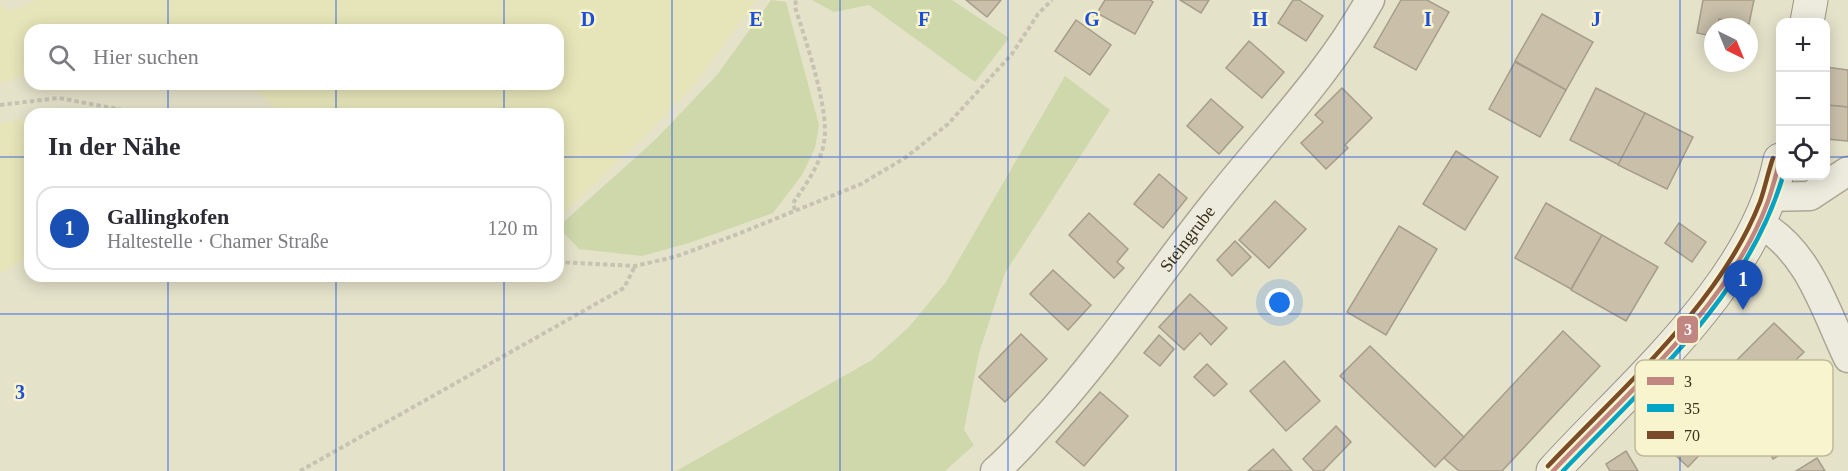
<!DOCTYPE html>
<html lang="de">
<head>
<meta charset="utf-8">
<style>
	:root { --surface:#fff; --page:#f2f2f3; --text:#2b2b33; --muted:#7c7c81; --line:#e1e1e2; --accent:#756e58 }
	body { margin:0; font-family:Georgia,serif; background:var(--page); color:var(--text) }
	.controls { position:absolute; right:18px; top:18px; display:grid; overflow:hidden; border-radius:12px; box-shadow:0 3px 15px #0003 }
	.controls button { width:54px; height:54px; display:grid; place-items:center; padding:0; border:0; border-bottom:2px solid var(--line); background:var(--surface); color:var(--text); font:30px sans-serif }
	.compass { position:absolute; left:1704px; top:18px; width:54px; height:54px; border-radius:50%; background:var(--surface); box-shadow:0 3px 15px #0003; rotate:137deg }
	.you { position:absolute; left:1280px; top:303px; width:21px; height:21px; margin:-15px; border:4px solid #fff; border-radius:50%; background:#1a73e8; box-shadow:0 0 0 9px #1a73e833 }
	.badge { display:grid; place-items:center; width:39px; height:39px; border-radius:50%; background:var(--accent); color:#fff; font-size:20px; font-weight:700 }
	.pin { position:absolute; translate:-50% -50px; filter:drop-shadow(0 2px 3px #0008) }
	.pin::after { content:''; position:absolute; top:32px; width:21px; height:18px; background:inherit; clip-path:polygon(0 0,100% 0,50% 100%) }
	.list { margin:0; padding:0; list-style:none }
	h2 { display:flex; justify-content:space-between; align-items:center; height:78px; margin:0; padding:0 24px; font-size:26px }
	h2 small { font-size:20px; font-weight:400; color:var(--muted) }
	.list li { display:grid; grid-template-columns:39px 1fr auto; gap:18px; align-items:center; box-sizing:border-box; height:84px; margin:0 12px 12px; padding:0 12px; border:2px solid var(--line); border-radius:18px }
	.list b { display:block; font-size:22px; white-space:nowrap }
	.list p { margin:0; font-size:20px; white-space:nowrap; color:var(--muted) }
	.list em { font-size:20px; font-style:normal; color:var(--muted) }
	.icon { flex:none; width:33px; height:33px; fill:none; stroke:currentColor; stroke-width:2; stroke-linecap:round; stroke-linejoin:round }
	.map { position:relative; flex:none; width:1848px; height:471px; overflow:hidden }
	.search { position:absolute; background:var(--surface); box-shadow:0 3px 15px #0003; left:24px; top:24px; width:540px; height:66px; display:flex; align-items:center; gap:15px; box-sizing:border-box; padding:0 21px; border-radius:18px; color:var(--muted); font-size:22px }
	.panel { position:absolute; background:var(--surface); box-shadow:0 3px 15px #0003; left:24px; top:108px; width:540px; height:174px; border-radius:18px }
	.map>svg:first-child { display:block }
	.farmland { fill:#e6e5b9 }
	.green { fill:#cfd8ab }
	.building { fill:#cac0aa; stroke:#a59d89; stroke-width:1.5 }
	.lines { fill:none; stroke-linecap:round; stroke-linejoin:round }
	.street-casing { stroke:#aaa694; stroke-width:31 }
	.secondary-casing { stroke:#9a9583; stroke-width:35 }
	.path { stroke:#c6c3b3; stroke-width:4; stroke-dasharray:4.5 3; stroke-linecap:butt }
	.street { stroke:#edebdd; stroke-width:28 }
	.secondary { stroke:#edebdd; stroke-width:33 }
	.bus-1-casing { stroke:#f8f4ce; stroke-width:9 }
	.bus-2-casing { stroke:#f8f4ce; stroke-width:9 }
	.bus-3-casing { stroke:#f8f4ce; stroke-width:9 }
	.bus-1 { stroke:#c18682; stroke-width:4.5 }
	.bus-2 { stroke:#03a3c5; stroke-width:4.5 }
	.bus-3 { stroke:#7a4b2a; stroke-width:4.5 }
	.grid { fill:none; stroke:#1d4ed8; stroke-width:1.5; stroke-opacity:0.55 }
	.labels { text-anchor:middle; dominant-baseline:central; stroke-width:5; stroke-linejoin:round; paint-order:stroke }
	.street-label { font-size:18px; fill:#392f1b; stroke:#f8f4ce }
	.key { fill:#f8f4ce; stroke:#bfb998; stroke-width:1.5 }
	.key-label { font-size:16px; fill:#392f1b }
	.grid-label { font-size:20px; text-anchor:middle; font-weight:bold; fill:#1d4ed8; stroke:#f8f4ce; stroke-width:5; stroke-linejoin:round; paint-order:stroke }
	.line-badge { stroke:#f8f4ce; stroke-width:2 }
	.badge-label { font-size:16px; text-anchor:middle; font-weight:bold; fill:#fff }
</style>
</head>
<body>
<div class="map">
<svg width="1848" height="471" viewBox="0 0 1848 471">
	<rect width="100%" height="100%" fill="#e5e2ca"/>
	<!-- farmland -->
	<g class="farmland">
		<path d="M38,0H756L696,83L638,143L558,219V114H282L249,84H558V30H30V74L0,83V5L10,11Z"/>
		<path d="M30,118V257L0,273V123Z"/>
	</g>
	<!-- green -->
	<g class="green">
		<path d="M771,0L786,2L819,125L815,148L802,175L773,213L689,243L642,256L579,249L558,227L656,139L717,75Z"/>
		<path d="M812,0H952L1009,38L975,82L869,5L834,12Z"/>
		<path d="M1065,76L1110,110L1005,273L979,353L964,430L974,445L945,471H676L872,360L908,328L946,282Z"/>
	</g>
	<!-- building -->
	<g class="building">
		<path d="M966,0H1001L987,17Z"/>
		<path d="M1105,0H1150L1153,2L1135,34L1097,13Z"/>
		<path d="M1180,0H1209L1201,13Z"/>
		<path d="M1293,0H1299L1323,16L1306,41L1278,23Z"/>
		<path d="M1401,0H1427L1449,12L1416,70L1374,47Z"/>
		<path d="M1703,0H1754L1749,24L1719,19L1718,27H1713V36L1697,33Z"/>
		<path d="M1542,14L1593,42L1566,90L1515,61Z"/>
		<path d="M1076,20L1111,45L1090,75L1055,51Z"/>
		<path d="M1249,41L1284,72L1262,98L1226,68Z"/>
		<path d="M1515,62L1566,90L1540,137L1489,109Z"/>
		<path d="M1826,67L1848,70V107L1826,105Z"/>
		<path d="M1342,88L1372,118L1345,145L1348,148L1326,169L1301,143L1323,122L1315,115Z"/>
		<path d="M1596,88L1645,113L1619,165L1570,140Z"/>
		<path d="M1211,99L1243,127L1219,154L1187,126Z"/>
		<path d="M1826,105L1848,107V141L1826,139Z"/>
		<path d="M1645,113L1693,137L1667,189L1618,165Z"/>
		<path d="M1456,151L1498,177L1465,230L1423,204Z"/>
		<path d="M1159,174L1187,198L1163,228L1134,204Z"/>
		<path d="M1275,201L1306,229L1269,268L1239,240Z"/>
		<path d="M1546,203L1602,235L1571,289L1515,258Z"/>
		<path d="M1089,213L1128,249L1117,262L1124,268L1114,278L1069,235Z"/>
		<path d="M1679,223L1706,242L1692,262L1665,243Z"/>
		<path d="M1399,226L1437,249L1386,335L1347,312Z"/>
		<path d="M1602,235L1658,267L1626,321L1571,290Z"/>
		<path d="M1235,241L1251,257L1232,276L1217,260Z"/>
		<path d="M1053,270L1091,305L1068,330L1030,294Z"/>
		<path d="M1190,294L1227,328L1211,345L1200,333L1184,350L1159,327Z"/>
		<path d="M1774,323L1804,352L1764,391L1735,362Z"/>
		<path d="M1563,331L1600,366L1502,471H1459L1444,458Z"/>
		<path d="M1021,334L1047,359L1005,402L979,377Z"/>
		<path d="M1159,335L1174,349L1160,366L1144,353Z"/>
		<path d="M1370,346L1464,437L1435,467L1340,376Z"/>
		<path d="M1284,361L1320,401L1286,431L1250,391Z"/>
		<path d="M1207,364L1227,384L1214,396L1194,377Z"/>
		<path d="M1697,389L1731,422L1688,467L1653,434Z"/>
		<path d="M1100,392L1128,416L1084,466L1056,442Z"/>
		<path d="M1336,426L1351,442L1323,471H1314L1303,459Z"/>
		<path d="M1779,435L1787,451L1773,459L1764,443Z"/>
		<path d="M1273,449L1292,471H1248Z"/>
		<path d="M1626,451L1638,471H1610L1606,464Z"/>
		<path d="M1817,458L1825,471H1796Z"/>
	</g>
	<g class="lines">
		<defs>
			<g id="street">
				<path d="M1771,197L1810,196L1848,171"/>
				<path d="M1760,224C1809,251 1825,310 1848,358"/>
				<path id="s1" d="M995,471C1015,454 1031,434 1049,415C1109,348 1159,273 1215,203C1268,136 1328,75 1370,0"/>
			</g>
			<g id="secondary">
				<path d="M1807,22L1811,0"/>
				<path d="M1553,471C1634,382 1756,282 1780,160"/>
			</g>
		</defs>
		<!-- street casing -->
		<use href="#street" class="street-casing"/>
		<!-- secondary casing -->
		<use href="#secondary" class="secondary-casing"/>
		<!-- path -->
		<g class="path">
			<path d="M0,105L59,98L144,114"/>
			<path d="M795,210L793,203C807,183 825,158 825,132C825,96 806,42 795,7L796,0"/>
			<path d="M558,262L635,266L674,257L733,236L861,184L905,158L948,124L1012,54L1038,14L1052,0"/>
			<path d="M300,471L624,288L635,266"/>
		</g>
		<!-- street -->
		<use href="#street" class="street"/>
		<!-- secondary -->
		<use href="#secondary" class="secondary"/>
		<defs>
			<path id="bus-1" d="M1553,471C1627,393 1728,307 1767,204C1772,190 1776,175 1780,160"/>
			<path id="bus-2" d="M1563,471C1648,382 1747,297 1783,176"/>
			<path id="bus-3" d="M1548,466C1622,388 1720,304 1760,202C1765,188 1768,172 1773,158"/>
		</defs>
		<!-- bus-1 casing -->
		<use href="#bus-1" class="bus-1-casing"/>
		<!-- bus-2 casing -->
		<use href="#bus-2" class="bus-2-casing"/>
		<!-- bus-3 casing -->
		<use href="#bus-3" class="bus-3-casing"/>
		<!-- bus-1 -->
		<use href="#bus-1" class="bus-1"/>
		<!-- bus-2 -->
		<use href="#bus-2" class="bus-2"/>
		<!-- bus-3 -->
		<use href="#bus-3" class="bus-3"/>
	</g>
	<!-- grid -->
	<path class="grid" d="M168,0V30M336,0V30M504,0V30M672,0V471M840,0V471M1008,0V471M1176,0V471M1344,0V471M1512,0V471M1680,0V471M168,84V114M336,84V114M504,84V114M0,157H30M558,157H1780M1826,157H1848M168,276V471M336,276V471M504,276V471M0,314H1848"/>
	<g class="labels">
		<!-- street labels -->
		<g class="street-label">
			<text stroke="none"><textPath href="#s1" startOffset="302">Steingrube</textPath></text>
		</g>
	</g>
	<!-- legend -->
	<rect x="1635" y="360" width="198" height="96" rx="9" class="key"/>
	<rect x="1647" y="377" width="27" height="8" fill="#c18682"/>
	<rect x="1647" y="404" width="27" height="8" fill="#03a3c5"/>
	<rect x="1647" y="431" width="27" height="8" fill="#7a4b2a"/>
	<g class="key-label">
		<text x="1684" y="387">3</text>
		<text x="1684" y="414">35</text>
		<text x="1684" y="441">70</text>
	</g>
	<g class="grid-label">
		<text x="588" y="26">D</text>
		<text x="756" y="26">E</text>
		<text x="924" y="26">F</text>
		<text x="1092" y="26">G</text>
		<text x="1260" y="26">H</text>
		<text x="1428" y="26">I</text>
		<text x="1596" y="26">J</text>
		<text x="20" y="399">3</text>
	</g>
	<rect class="line-badge" x="1676" y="315" width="23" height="29" rx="6" fill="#c18682"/>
	<g class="badge-label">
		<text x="1688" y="335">3</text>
	</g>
</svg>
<div class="controls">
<button>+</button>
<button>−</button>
<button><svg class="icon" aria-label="locate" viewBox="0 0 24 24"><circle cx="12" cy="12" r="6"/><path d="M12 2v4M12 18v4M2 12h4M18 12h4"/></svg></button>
</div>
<svg class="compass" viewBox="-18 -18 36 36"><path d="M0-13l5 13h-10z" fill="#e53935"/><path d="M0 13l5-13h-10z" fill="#7c7c81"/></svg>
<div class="you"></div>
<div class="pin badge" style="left:1743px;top:310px;background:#1a4fb4">1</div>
<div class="search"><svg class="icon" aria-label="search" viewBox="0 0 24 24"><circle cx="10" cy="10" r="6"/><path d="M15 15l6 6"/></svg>Hier suchen</div>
<section class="panel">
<h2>In der Nähe<small></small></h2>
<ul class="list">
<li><span class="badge" style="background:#1a4fb4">1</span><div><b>Gallingkofen</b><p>Haltestelle · Chamer Straße</p></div><em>120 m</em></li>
</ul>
</section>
</div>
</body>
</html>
